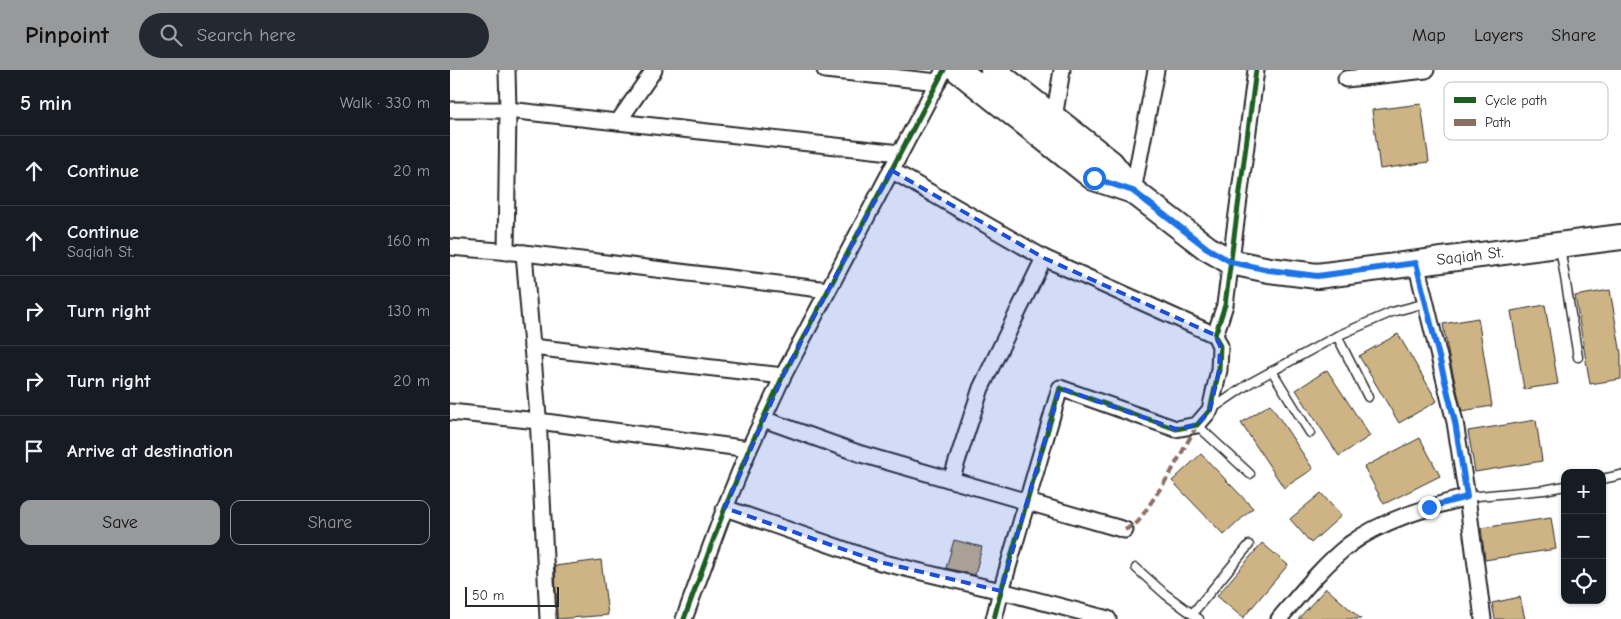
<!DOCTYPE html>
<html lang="en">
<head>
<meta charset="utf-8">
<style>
	:root { --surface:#171b24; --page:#242831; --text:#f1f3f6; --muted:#9ea1a6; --line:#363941; --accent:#98999b }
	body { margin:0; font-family:"Comic Neue",sans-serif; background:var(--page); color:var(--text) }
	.controls { position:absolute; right:15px; bottom:15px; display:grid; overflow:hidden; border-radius:10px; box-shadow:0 1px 4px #0004 }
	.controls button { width:45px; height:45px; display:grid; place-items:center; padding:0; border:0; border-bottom:1px solid var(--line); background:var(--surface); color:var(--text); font:25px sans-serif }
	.scale { position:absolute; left:15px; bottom:12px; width:94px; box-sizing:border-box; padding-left:5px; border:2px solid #2b2b2b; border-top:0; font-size:14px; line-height:18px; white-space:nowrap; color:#2b2b2b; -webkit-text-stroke:4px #fff; paint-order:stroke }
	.stop { position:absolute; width:15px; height:15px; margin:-11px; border:4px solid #1a73e8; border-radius:50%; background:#fff }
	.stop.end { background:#1a73e8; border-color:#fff; box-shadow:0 1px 5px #0008 }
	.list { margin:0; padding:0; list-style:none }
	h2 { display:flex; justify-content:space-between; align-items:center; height:65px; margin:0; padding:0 20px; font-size:21px }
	h2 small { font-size:16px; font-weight:400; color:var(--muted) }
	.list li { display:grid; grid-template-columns:32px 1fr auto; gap:15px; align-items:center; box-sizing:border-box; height:70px; padding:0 20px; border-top:1px solid var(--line) }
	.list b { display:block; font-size:19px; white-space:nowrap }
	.list p { margin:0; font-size:16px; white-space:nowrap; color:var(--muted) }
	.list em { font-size:16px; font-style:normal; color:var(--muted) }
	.actions { display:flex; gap:10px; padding:15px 20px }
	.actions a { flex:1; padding:11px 0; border:1px solid var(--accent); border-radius:10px; text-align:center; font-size:18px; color:var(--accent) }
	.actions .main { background:var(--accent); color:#111 }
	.icon { flex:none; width:28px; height:28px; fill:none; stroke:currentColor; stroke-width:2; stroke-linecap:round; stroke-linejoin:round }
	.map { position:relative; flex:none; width:1171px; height:549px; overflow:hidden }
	header { display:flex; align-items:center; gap:30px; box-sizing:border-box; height:70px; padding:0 25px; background:var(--accent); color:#111 }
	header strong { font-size:24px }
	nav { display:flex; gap:28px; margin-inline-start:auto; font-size:18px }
	.search { width:350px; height:45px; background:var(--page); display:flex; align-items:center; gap:12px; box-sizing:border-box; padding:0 18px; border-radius:28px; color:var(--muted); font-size:19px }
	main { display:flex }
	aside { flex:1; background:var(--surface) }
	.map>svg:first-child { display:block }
	.building { fill:#ceb485; stroke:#2b2b2b }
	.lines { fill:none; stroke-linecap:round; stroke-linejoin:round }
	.service-casing { stroke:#2b2b2b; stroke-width:11 }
	.minor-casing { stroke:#2b2b2b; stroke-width:19 }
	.primary-casing { stroke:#2b2b2b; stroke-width:28 }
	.service { stroke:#fff; stroke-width:8 }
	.minor { stroke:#fff; stroke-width:15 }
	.primary { stroke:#fff; stroke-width:24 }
	.quiet { stroke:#8d6e63; stroke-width:4; stroke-dasharray:8 4; stroke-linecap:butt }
	.cycleway-casing { stroke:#fff; stroke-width:8 }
	.cycleway { stroke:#1b5e20; stroke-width:5 }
	.route { stroke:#1a73e8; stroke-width:6 }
	.marked { fill:#1d4ed8; fill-opacity:0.2; stroke:#1d4ed8; stroke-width:4; stroke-dasharray:10 6; stroke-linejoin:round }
	.labels { text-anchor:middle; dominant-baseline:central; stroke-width:4.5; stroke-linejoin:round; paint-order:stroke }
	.street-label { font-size:16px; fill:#2b2b2b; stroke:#fff }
	.key { fill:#fff; stroke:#bfbfbf; stroke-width:1 }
	.key-label { font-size:14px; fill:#2b2b2b }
</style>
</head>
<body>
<header>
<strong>Pinpoint</strong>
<div class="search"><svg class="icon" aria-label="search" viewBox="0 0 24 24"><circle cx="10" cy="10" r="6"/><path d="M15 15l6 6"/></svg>Search here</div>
<nav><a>Map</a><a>Layers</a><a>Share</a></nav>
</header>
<main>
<aside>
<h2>5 min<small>Walk · 330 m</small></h2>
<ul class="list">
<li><svg class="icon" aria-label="ahead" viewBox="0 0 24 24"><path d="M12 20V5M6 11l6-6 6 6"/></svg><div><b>Continue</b></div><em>20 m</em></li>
<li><svg class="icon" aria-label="ahead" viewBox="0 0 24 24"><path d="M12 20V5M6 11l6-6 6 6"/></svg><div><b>Continue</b><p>Saqiah St.</p></div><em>160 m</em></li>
<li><svg class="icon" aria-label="right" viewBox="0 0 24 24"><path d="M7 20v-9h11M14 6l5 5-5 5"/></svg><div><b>Turn right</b></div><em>130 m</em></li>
<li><svg class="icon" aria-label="right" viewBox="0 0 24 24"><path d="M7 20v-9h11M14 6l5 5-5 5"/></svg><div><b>Turn right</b></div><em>20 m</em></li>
<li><svg class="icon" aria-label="arrive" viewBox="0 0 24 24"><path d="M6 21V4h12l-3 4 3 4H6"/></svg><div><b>Arrive at destination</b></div></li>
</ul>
<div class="actions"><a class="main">Save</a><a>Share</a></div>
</aside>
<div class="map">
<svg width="1171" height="549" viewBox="0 0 1171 549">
	<rect width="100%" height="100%" fill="#fff"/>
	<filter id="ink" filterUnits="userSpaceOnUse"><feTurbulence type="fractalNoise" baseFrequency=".02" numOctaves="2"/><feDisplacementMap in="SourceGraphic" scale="10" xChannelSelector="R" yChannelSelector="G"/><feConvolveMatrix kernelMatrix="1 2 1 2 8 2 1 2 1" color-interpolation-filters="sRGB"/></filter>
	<g filter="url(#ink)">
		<!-- building -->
		<g class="building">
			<path d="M971,34L979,92L930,99L922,40Z"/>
			<path d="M1160,220L1171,284V309L1140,314L1125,226Z"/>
			<path d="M1095,235L1108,314L1074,319L1061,241Z"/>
			<path d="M1028,248L1042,336L1012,341L999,287L993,254Z"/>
			<path d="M948,264L987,331L949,353L909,286Z"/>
			<path d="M877,300L920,366L889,386L846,320Z"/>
			<path d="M820,334L863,399L834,418L791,353Z"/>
			<path d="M1086,350L1092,391L1025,402L1018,361Z"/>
			<path d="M970,368L990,406L934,434L914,397Z"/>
			<path d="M751,384L803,438L774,465L722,411Z"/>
			<path d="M871,423L891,446L861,473L840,449Z"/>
			<path d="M1101,448L1106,479L1035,490L1031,458Z"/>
			<path d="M504,470L532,477L525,505L496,498Z"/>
			<path d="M812,473L838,495L793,548L767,526Z"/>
			<path d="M151,490L158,545L107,549L105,496Z"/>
			<path d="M876,518L911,549H848Z"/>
			<path d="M1070,527L1075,549H1045L1042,533Z"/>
		</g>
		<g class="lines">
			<defs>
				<g id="service">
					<path d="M1110,177L1128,287"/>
					<path d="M887,266L918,327"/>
					<path d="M822,301L860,363"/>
					<path d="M762,339L800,313L887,266L942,242L976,233"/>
					<path d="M747,355L800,404"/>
					<path d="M1152,409L1171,405"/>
					<path d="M1017,427L1094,420L1115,416"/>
					<path d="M686,498L715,524L749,549"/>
					<path d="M742,544L799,475"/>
				</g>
				<g id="minor">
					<path d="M375,0L488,12"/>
					<path d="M896,9L976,0"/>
					<path d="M0,40H58L450,83"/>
					<path d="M604,48L612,0"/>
					<path d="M168,52L204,0"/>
					<path d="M441,100L594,188L765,265"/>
					<path d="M683,121L706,0"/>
					<path d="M0,177L74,183L378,220"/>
					<path d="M56,182L58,40L57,0"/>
					<path d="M74,183L88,346L98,549"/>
					<path d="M966,193L1005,352L1017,427L1033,549"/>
					<path d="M82,277L333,306"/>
					<path d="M0,342L88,351L299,379"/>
					<path d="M313,349L411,384L675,460"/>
					<path d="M501,410L531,318L594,188"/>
					<path d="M275,438L430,492L551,521L658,549"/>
					<path d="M234,549L275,438L299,379L333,306L494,0"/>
					<path d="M544,549L551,521L610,318L726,359L747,355L760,340L769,300L770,276L765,265L775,235L806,0"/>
					<path d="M829,549C851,523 873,495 900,474C934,449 977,438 1017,427"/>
				</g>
				<g id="primary">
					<path d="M508,0L644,108L683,121"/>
					<path d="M543,0L661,93L683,121L757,178L781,192L819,200L867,206L1171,167"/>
				</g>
			</defs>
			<!-- service casing -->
			<use href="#service" class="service-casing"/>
			<!-- minor casing -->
			<use href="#minor" class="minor-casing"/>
			<!-- primary casing -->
			<use href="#primary" class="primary-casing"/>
			<!-- service -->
			<use href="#service" class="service"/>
			<!-- minor -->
			<use href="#minor" class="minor"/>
			<!-- primary -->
			<use href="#primary" class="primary"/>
			<!-- quiet -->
			<path class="quiet" d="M675,460L688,452L720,404L747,355"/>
			<defs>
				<g id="cycleway">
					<path d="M234,549L275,438L299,379L333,306L494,0"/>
					<path d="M544,549L551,521L610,318L726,359L747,355L760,340L769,300L770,276L765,265L775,235L806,0"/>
				</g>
			</defs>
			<!-- cycleway casing -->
			<use href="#cycleway" class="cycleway-casing"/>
			<!-- cycleway -->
			<use href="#cycleway" class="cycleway"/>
		</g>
	</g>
	<g class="lines" filter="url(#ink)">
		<!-- route -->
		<path class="route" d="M644,108L683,121L757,178L781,192L819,200L867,206L966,193L1005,352L1017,427L979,437"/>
	</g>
	<!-- marked area -->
	<path class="marked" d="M441,100L594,188L765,265L770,276L769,300L760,340L747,355L726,359L610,318L551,521L430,492L275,438L333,306Z"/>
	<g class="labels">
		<!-- street labels -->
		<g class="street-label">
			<text transform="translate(1020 186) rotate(-7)">Saqiah St.</text>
		</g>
	</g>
	<!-- legend -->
	<rect x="994" y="12" width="164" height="58" rx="8" class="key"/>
	<rect x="1004" y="27" width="22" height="6" fill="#1b5e20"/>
	<rect x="1004" y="49" width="22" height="7" fill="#8d6e63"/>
	<g class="key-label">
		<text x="1035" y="35">Cycle path</text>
		<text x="1035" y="57">Path</text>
	</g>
</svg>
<div class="controls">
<button>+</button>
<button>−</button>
<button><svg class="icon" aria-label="locate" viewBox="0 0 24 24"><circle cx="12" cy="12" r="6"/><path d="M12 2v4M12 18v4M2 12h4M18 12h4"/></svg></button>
</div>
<div class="scale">50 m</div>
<div class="stop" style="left:644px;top:108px"></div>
<div class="stop end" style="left:979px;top:437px"></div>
</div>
</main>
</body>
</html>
